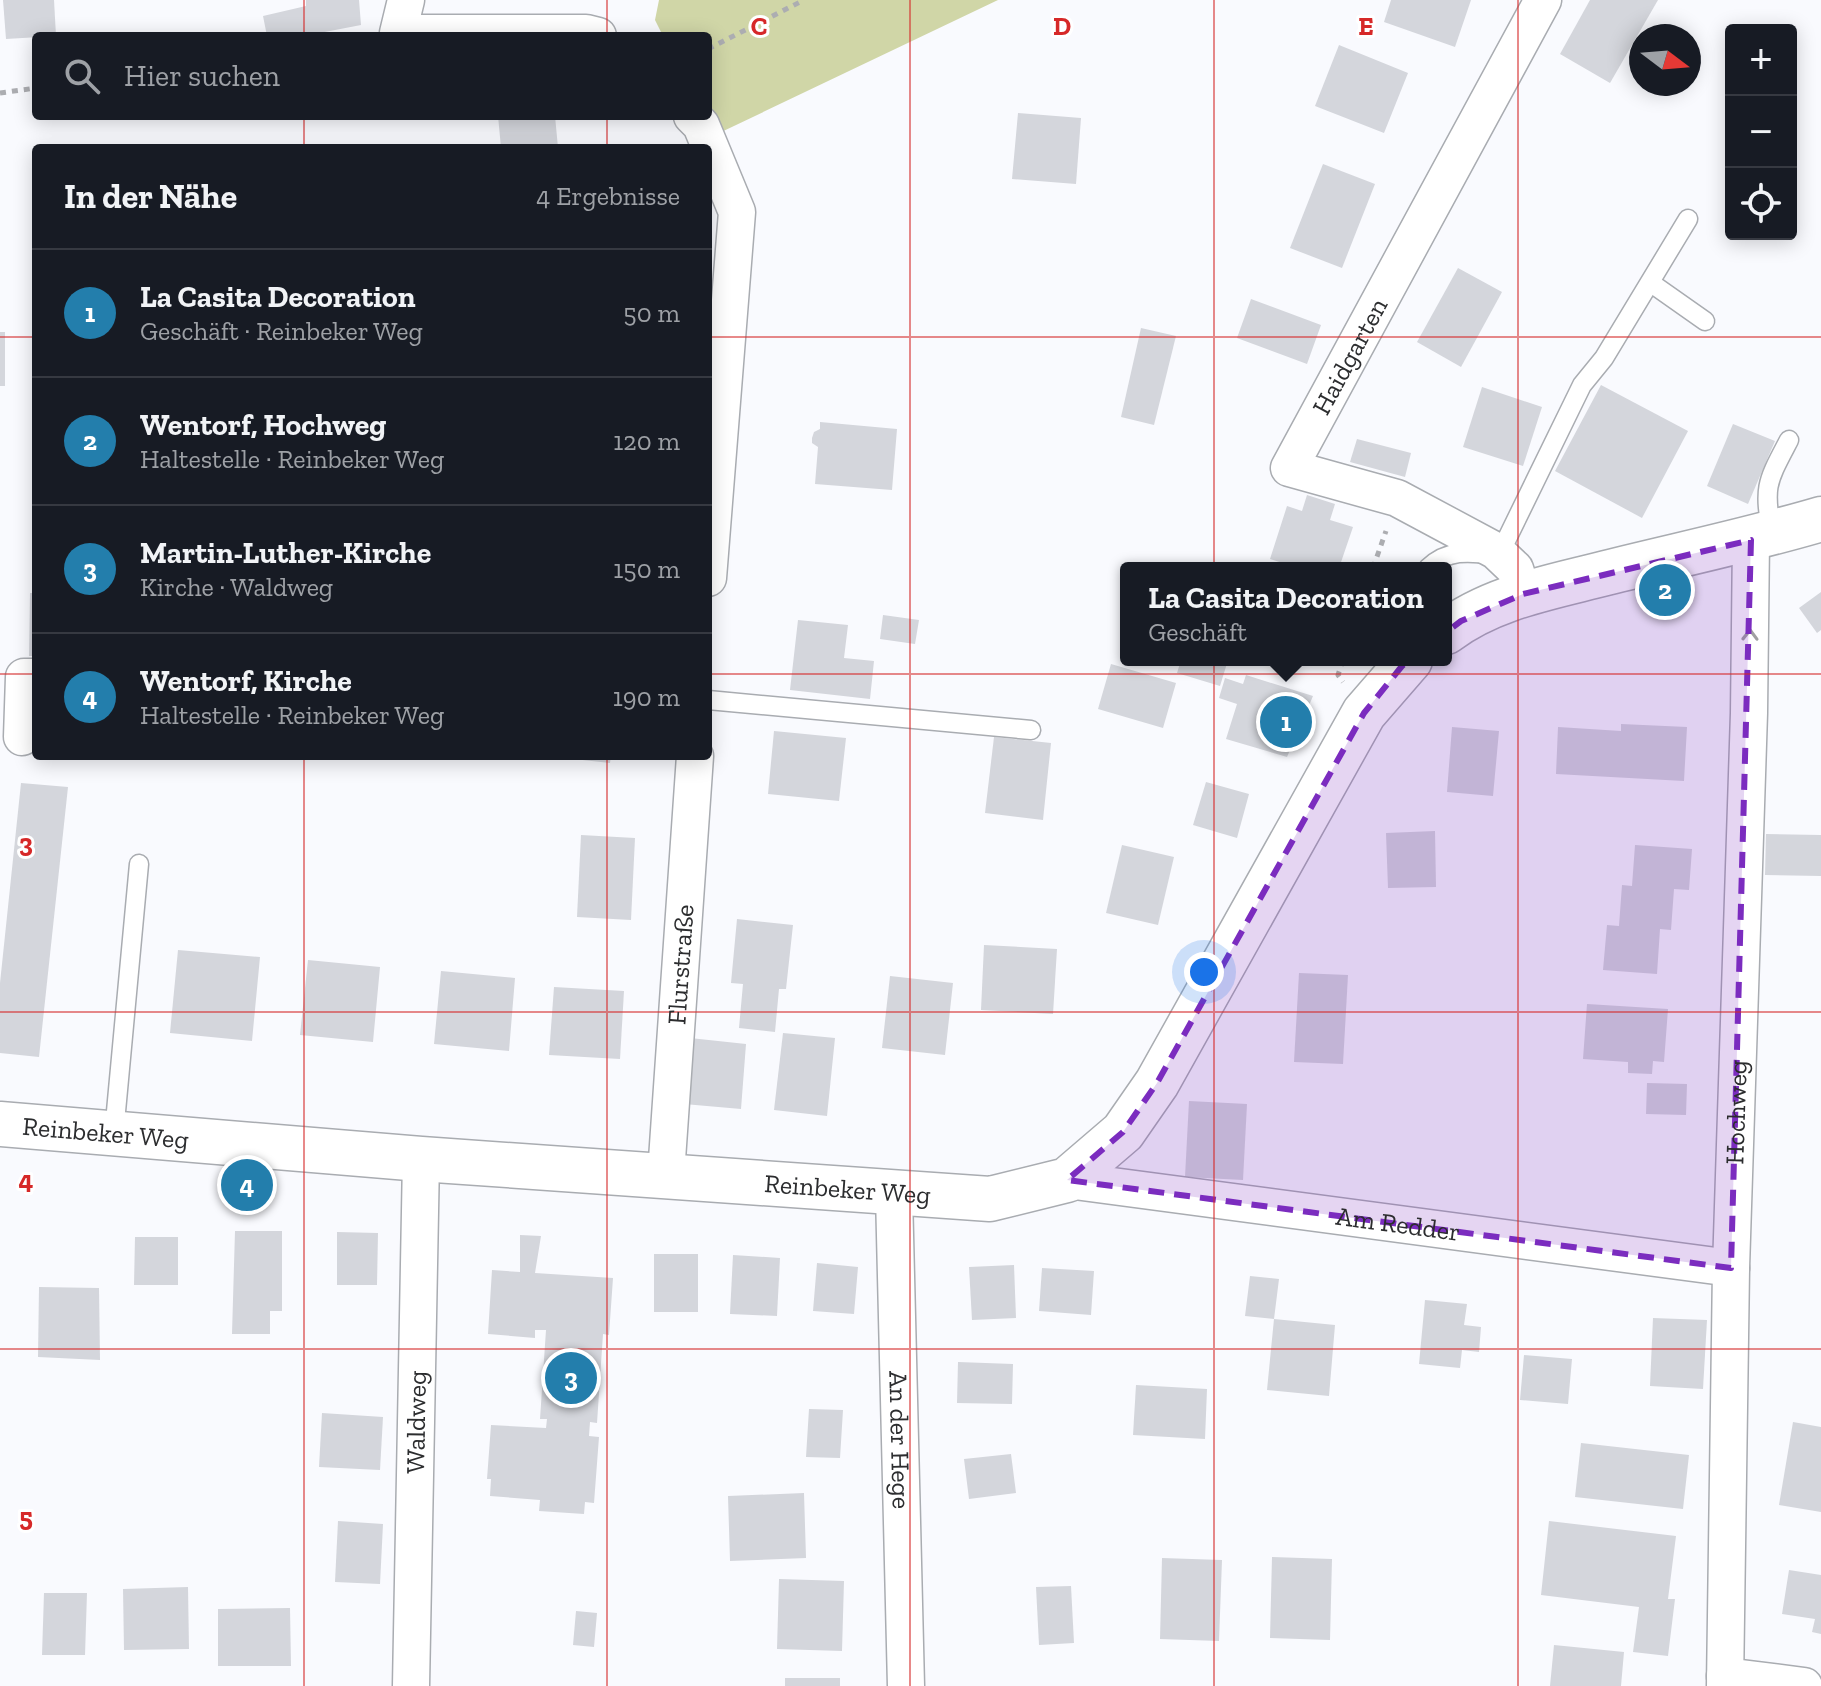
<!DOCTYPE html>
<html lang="de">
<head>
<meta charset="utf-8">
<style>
	:root { --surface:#171b24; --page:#242831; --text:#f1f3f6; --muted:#9ea1a6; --line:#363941; --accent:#237eac }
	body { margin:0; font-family:"Zilla Slab",serif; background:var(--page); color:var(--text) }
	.controls { position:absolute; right:24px; top:24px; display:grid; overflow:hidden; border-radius:8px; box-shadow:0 4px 20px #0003 }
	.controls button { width:72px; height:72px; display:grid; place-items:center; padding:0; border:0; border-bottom:2px solid var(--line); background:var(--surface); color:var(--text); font:40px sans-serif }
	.compass { position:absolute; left:1629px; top:24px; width:72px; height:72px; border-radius:50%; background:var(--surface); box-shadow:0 4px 20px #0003; rotate:106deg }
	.you { position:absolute; left:1204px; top:972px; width:28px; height:28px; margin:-20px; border:6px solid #fff; border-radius:50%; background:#1a73e8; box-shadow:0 0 0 12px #1a73e833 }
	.badge { display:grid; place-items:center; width:52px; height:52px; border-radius:50%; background:var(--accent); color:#fff; font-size:26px; font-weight:700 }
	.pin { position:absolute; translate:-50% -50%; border:4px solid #fff; box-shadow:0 2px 8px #0006 }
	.popup { position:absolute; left:1120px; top:562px; width:332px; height:104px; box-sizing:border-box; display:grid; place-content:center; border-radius:8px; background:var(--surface); filter:drop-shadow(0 2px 6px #0005); font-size:26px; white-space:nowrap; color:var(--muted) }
	.popup b { font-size:30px; color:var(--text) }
	.popup::after { content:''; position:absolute; left:50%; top:100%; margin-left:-16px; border:16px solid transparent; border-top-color:var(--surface) }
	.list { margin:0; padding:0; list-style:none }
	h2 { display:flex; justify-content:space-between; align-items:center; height:104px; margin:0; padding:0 32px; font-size:34px }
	h2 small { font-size:26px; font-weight:400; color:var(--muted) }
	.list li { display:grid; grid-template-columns:52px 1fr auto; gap:24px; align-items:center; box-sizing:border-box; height:128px; padding:0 32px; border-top:2px solid var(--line) }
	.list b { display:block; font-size:30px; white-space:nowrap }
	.list p { margin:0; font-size:26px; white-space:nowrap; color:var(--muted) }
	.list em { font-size:26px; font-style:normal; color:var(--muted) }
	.icon { flex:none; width:44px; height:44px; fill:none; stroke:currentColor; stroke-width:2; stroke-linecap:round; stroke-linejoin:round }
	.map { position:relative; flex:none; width:1821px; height:1686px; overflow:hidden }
	.search { position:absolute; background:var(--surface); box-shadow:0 4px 20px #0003; left:32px; top:32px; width:680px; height:88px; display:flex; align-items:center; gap:20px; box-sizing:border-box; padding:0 28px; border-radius:8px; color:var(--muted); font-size:30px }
	.panel { position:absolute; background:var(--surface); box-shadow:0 4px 20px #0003; left:32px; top:144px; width:680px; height:616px; border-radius:8px }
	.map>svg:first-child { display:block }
	.green { fill:#d0d6a7 }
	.building { fill:#d4d6dc }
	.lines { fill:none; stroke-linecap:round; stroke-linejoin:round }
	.lane-casing { stroke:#a9acb1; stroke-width:21 }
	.street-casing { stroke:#a9acb1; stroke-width:39 }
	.secondary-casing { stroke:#a9acb1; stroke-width:47 }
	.path { stroke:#acadb1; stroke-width:5; stroke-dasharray:6 6; stroke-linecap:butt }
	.lane { stroke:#fff; stroke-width:18 }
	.street { stroke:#fff; stroke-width:36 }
	.secondary { stroke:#fff; stroke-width:44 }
	.oneway { stroke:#a0a0a1 }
	.marked { fill:#7b2cbf; fill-opacity:0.2; stroke:#7b2cbf; stroke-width:6; stroke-dasharray:16 10; stroke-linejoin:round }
	.grid { fill:none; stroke:#d62828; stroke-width:2; stroke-opacity:0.55 }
	.labels { text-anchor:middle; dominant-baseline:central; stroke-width:6; stroke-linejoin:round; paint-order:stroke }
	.street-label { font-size:26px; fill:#2c2d2f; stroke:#fff }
	.grid-label { font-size:26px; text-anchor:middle; font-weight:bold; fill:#d62828; stroke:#fff; stroke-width:6; stroke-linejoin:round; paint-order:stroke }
</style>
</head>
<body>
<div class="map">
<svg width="1821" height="1686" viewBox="0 0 1821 1686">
	<rect width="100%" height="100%" fill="#f9fafe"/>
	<!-- green -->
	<path class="green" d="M659,0H998L715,135L708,116V36H663L655,20Z"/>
	<!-- building -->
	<g class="building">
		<path d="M3,0H54L56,36L6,39Z"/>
		<path d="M306,0H359L361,25L304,36H267L263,16L306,6Z"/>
		<path d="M1391,0H1471L1455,47L1384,22Z"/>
		<path d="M1590,0H1658L1610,83L1560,54Z"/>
		<path d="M1339,45L1408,73L1384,133L1315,106Z"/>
		<path d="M1018,113L1081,118L1076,184L1012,179Z"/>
		<path d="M498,116H555L558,148H501Z"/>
		<path d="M1323,164L1375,184L1342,268L1290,248Z"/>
		<path d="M1458,268L1502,292L1461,367L1417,342Z"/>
		<path d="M1251,299L1321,325L1307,364L1237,338Z"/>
		<path d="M1141,328L1176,336L1154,425L1121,417Z"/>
		<rect x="0" y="332" width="5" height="54"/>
		<path d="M1601,385L1688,431L1642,518L1555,471Z"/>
		<path d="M1482,387L1542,407L1523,466L1463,447Z"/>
		<path d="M820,422L897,429L892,490L815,484L818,447L812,443V438L814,432L820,429Z"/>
		<path d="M1733,424L1775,441L1748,504L1707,486Z"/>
		<path d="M1357,439L1411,453L1405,477L1350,462Z"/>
		<path d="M1307,495L1335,504L1330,520L1353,527L1339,568H1298L1270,559L1287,506L1302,511Z"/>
		<path d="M1821,592V630L1817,633L1799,608Z"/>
		<path d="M30,593H36V656H29Z"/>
		<path d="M883,615L919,620L915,644L880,639Z"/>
		<path d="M798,620L848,625L844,658L874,661L870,699L790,690Z"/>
		<path d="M1181,660H1228L1220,686L1177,673Z"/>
		<path d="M1111,664L1176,683L1163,728L1098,709Z"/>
		<path d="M1246,675L1313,696L1287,757L1226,739L1237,704L1219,698L1225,678L1243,684Z"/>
		<path d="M1621,724L1687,727L1684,781L1556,774L1558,727L1621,731Z"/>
		<path d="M1452,727L1499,731L1493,796L1447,792Z"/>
		<path d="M774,731L846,738L839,801L768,794Z"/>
		<path d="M994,737L1051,743L1043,820L985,813Z"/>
		<path d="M565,756H611L610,763L564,758Z"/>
		<path d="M1206,782L1249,794L1237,838L1193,825Z"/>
		<path d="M21,783L68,787L39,1057L0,1053V983Z"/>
		<path d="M1435,831L1436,887L1388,888L1386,833Z"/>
		<path d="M1766,834L1821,835V876L1765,875Z"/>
		<path d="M581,835L635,838L631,920L577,917Z"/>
		<path d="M1122,845L1174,857L1158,925L1106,913Z"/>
		<path d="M1635,845L1692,849L1689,890L1674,889L1671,930L1660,929L1657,974L1603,970L1607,925L1619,926L1622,885L1632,886Z"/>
		<path d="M737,919L793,925L786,989H779L775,1032L739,1028L743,984L731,983Z"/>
		<path d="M984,945L1057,949L1053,1014L981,1010Z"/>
		<path d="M178,950L260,957L252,1041L170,1033Z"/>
		<path d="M308,960L380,967L373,1042L300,1035Z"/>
		<path d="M441,971L515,978L509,1051L434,1044Z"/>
		<path d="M1299,973L1348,975L1343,1064L1294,1062Z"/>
		<path d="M890,976L953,983L945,1055L882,1048Z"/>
		<path d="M554,987L624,991L620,1059L549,1055Z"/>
		<path d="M1587,1004L1668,1009L1664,1062L1653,1061L1652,1074L1628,1073V1062L1583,1059Z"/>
		<path d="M783,1033L835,1038L827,1116L774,1110Z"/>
		<path d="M690,1038L746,1044L741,1109L684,1104Z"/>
		<path d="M1647,1083L1687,1084L1686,1115L1646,1114Z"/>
		<path d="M1189,1101L1247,1104L1243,1180L1185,1177Z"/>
		<path d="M235,1231H282V1311H270V1334H232Z"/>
		<path d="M337,1232L378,1233L377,1285H337Z"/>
		<path d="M520,1235L541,1236L535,1273L613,1278L609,1335L603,1334L597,1423L590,1422L589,1436L599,1437L594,1503L585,1502L584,1514L539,1511L540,1500L490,1496L491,1479H487L491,1425L546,1428L547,1419H540L546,1330H535V1338L488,1334L492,1270L520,1272Z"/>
		<path d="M135,1237H178V1285H134Z"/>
		<rect x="654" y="1254" width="44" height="58"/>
		<path d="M733,1255L780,1258L777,1316L730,1314Z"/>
		<path d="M817,1263L858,1267L854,1314L813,1311Z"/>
		<path d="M1014,1265L1016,1318L972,1320L969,1267Z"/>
		<path d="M1042,1268L1094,1271L1091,1315L1039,1311Z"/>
		<path d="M1250,1276L1279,1279L1274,1319L1245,1316Z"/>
		<path d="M39,1287L99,1288L100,1360L38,1357Z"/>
		<path d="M1425,1300L1467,1304L1464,1325L1481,1327L1479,1352L1462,1350L1460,1368L1419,1364Z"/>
		<path d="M1653,1318L1707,1320L1703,1389L1650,1386Z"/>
		<path d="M1274,1319L1335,1325L1329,1396L1267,1390Z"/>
		<path d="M1524,1355L1572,1359L1568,1404L1520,1400Z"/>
		<path d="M958,1362L1013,1364L1012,1404L957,1403Z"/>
		<path d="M1136,1385L1207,1389L1205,1439L1133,1435Z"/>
		<path d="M809,1409L843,1410L840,1458L806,1457Z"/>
		<path d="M322,1413L383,1417L380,1470L319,1467Z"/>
		<path d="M1793,1422L1821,1427V1512L1779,1505Z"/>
		<path d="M1581,1443L1689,1455L1683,1509L1575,1497Z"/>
		<path d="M1011,1454L1016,1493L969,1499L964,1459Z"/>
		<path d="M804,1493L806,1558L730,1561L728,1496Z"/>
		<path d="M338,1521L383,1524L380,1584L335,1582Z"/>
		<path d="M1549,1521L1676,1536L1668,1599H1675L1668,1656L1633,1652L1639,1607L1541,1595Z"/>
		<path d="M1272,1557L1332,1559L1330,1640L1270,1638Z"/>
		<path d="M1162,1558L1222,1560L1219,1641L1160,1639Z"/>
		<path d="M1789,1570L1821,1575V1634L1812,1632L1815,1619L1782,1614Z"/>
		<path d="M779,1579L844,1581L842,1651L777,1649Z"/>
		<path d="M1071,1586L1074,1643L1039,1645L1036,1587Z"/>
		<path d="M188,1587L189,1649L124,1650L123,1589Z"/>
		<path d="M44,1593H87L85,1655H42Z"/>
		<path d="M290,1608L291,1666H218V1609Z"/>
		<path d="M576,1611L597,1613L594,1647L573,1645Z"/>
		<path d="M1554,1645L1624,1652L1621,1686H1550Z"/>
		<rect x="785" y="1678" width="55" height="8"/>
	</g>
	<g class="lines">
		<defs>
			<g id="lane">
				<path d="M1651,283L1705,321"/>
				<path d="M1772,534C1763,486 1767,482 1789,440"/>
				<path d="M1428,568C1449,548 1471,552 1499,555L1582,385L1604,358L1688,219"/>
				<path d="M708,700L1031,730"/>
				<path d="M114,1133L139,864"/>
			</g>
			<g id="street">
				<path d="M406,0L398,33H586L598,36"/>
				<path d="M692,116L701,125L737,212L708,578"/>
				<path id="s1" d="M1523,594L1515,569L1496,551L1397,498L1289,468L1543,0"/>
				<path d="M22,737L24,677H36"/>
				<path id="s2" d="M666,1174L695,756"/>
				<path id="s3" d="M1067,1180L1731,1268"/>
				<path id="s4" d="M894,1194L906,1686"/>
				<path d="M1725,1676L1804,1686"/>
				<path id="s5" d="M411,1686L421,1159"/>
				<path id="s6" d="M1725,1686L1731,1268L1749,713L1751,540"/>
			</g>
			<g id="secondary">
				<path d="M1446,632C1492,597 1552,587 1606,573C1678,555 1750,540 1821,519"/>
				<path id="s7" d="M0,1124L421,1159L990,1199L1067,1180L1123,1132L1157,1083L1364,713L1410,660"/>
			</g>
		</defs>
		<!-- lane casing -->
		<use href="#lane" class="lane-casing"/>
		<!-- street casing -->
		<use href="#street" class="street-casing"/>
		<!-- secondary casing -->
		<use href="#secondary" class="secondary-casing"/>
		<!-- path -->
		<g class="path">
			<path d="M708,49L804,0"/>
			<path d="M0,93L36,88"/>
			<path d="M1373,568L1386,531"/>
			<path d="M1343,660L1338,675L1343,682"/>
		</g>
		<!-- lane -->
		<use href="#lane" class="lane"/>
		<!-- street -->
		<use href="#street" class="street"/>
		<!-- secondary -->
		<use href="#secondary" class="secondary"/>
	</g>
	<!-- one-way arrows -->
	<defs><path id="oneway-chevron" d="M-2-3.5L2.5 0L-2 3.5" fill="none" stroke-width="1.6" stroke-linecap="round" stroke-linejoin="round" transform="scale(2)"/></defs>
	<use class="oneway" href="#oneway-chevron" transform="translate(1750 635) rotate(-89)"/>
	<!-- marked area -->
	<path class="marked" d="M1751,540L1731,1268L1067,1180L1123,1132L1157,1083L1364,713L1402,666L1461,621L1523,594Z"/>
	<!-- grid -->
	<path class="grid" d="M304,0V36M607,0V36M910,0V1686M1214,0V1686M1518,0V1686M304,116V148M607,116V148M0,337H36M708,337H1821M0,674H36M708,674H1821M304,756V1686M607,756V1686M0,1012H1821M0,1349H1821"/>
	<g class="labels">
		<!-- street labels -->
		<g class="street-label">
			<text stroke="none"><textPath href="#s1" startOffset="404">Haidgarten</textPath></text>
			<text stroke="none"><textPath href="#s2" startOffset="210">Flurstraße</textPath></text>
			<text stroke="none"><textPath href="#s6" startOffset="574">Hochweg</textPath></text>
			<text stroke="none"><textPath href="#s7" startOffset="106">Reinbeker Weg</textPath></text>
			<text stroke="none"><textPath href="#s7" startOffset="850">Reinbeker Weg</textPath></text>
			<text stroke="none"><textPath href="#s3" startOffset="334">Am Redder</textPath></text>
			<text stroke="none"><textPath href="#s5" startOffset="264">Waldweg</textPath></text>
			<text stroke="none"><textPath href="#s4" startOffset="246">An der Hege</textPath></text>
		</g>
	</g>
	<g class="grid-label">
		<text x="759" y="35">C</text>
		<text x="1062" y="35">D</text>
		<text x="1366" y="35">E</text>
		<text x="26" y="852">3</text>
		<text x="26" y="1189">4</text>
		<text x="26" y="1526">5</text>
	</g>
</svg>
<div class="controls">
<button>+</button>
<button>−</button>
<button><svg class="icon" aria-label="locate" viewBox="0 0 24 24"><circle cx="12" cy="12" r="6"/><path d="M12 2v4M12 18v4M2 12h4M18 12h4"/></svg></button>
</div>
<svg class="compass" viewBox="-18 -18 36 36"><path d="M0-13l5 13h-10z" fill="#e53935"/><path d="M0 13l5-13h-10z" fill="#9ea1a6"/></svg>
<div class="you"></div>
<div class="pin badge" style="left:1286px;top:722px">1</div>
<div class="popup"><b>La Casita Decoration</b>Geschäft</div>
<div class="pin badge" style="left:1665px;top:590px">2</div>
<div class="pin badge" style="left:571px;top:1378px">3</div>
<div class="pin badge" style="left:247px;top:1185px">4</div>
<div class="search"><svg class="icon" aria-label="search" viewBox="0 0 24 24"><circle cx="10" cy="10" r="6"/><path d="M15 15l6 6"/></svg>Hier suchen</div>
<section class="panel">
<h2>In der Nähe<small>4 Ergebnisse</small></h2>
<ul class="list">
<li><span class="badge">1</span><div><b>La Casita Decoration</b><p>Geschäft · Reinbeker Weg</p></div><em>50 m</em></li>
<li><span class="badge">2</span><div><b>Wentorf, Hochweg</b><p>Haltestelle · Reinbeker Weg</p></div><em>120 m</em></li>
<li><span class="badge">3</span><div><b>Martin-Luther-Kirche</b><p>Kirche · Waldweg</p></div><em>150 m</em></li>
<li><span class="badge">4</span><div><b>Wentorf, Kirche</b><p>Haltestelle · Reinbeker Weg</p></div><em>190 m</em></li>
</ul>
</section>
</div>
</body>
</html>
